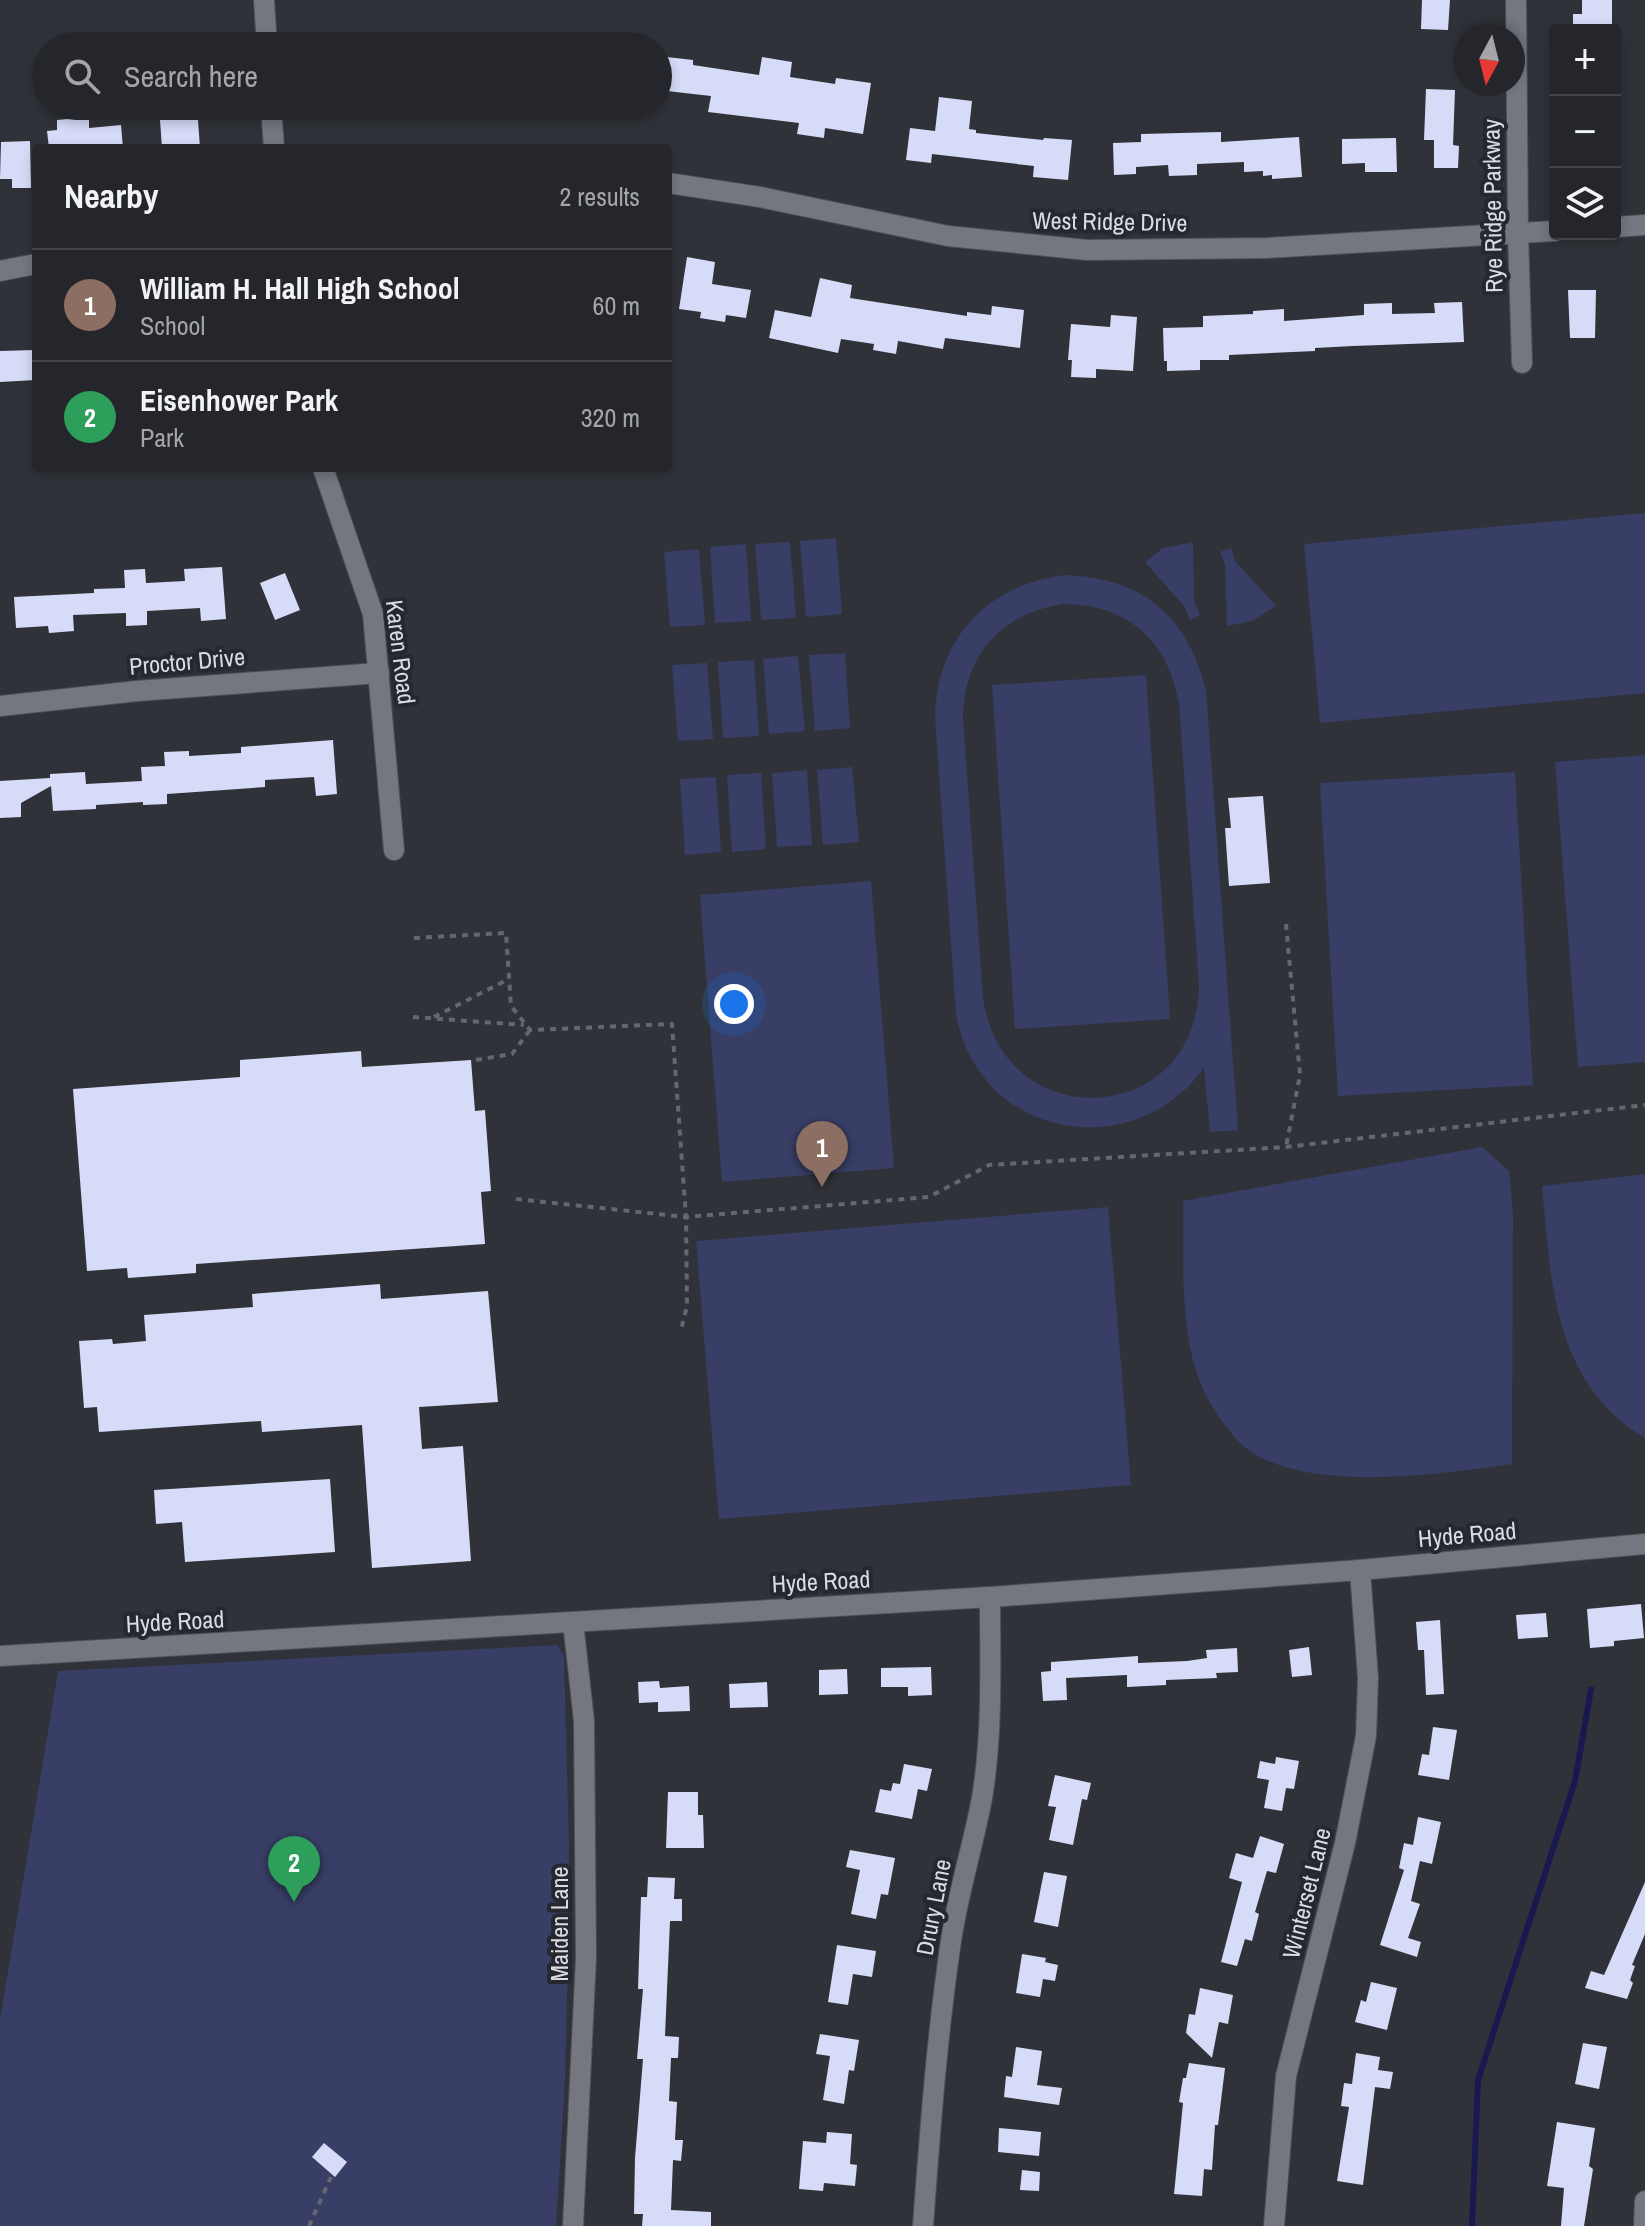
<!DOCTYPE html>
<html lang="en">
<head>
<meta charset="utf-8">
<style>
	:root { --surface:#24262b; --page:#303237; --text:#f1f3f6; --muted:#a3a5a9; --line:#414347; --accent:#f5a345 }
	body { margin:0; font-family:"Archivo Narrow",sans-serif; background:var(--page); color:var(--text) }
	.controls { position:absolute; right:24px; top:24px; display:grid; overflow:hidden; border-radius:8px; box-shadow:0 4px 12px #0003 }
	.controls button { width:72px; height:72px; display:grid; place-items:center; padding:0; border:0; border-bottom:2px solid var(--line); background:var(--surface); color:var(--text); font:40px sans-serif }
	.compass { position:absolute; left:1453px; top:24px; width:72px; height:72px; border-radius:50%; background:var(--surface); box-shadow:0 4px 12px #0003; rotate:187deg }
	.you { position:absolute; left:734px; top:1004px; width:28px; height:28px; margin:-20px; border:6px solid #fff; border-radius:50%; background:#1a73e8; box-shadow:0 0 0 12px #1a73e833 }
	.badge { display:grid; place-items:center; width:52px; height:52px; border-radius:50%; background:var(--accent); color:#fff; font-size:26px; font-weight:700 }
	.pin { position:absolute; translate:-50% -66px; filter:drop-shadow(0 2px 4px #0008) }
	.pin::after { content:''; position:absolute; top:42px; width:28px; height:24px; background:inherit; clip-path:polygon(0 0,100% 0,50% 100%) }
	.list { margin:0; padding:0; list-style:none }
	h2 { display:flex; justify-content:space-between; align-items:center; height:104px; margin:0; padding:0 32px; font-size:34px }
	h2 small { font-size:26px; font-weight:400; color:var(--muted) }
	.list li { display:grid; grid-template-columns:52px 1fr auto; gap:24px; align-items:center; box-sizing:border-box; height:112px; padding:0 32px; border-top:2px solid var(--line) }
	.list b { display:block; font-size:30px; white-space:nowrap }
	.list p { margin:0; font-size:26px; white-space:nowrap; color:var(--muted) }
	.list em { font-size:26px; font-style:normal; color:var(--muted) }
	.icon { flex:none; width:44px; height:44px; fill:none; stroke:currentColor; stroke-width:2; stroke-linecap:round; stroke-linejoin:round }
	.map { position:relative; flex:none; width:1645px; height:2226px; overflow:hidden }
	.search { position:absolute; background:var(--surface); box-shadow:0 4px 12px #0003; left:32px; top:32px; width:640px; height:88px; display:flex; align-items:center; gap:20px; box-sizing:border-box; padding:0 28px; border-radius:44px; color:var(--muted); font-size:30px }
	.panel { position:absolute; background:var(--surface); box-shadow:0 4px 12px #0003; left:32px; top:144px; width:640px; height:328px; border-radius:8px }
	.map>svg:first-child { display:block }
	.green { fill:#383e65; fill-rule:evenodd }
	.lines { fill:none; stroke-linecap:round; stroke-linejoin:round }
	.stream { stroke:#181a4f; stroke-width:6 }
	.building { fill:#d6dcf7 }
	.street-casing { stroke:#4f5056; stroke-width:22 }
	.path { stroke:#66676e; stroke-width:4; stroke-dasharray:6 6; stroke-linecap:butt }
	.street { stroke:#757780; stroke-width:20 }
	.labels { text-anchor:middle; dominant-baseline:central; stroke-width:8; stroke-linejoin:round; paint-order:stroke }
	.street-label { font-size:24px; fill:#dbdce1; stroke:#26282f }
</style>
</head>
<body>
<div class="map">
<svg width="1645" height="2226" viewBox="0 0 1645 2226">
	<rect width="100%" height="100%" fill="#303239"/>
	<!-- green -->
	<g class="green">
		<path d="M1645,513V693L1320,723L1304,544Z"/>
		<path d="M836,538L842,614L806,617L800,541Z"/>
		<path d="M790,542L796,618L761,620L755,544Z"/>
		<path d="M1193,542L1194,601L1200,615L1190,620L1184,606L1145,562L1163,548Z"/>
		<path d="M746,544L751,621L715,623L710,547Z"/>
		<path d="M1231,548L1235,561L1276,606L1252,621L1227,626L1225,565L1220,552Z"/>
		<path d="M699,549L705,625L670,627L664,552Z"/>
		<path d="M1065,575C1142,578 1188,615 1206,691L1238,1130L1210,1132L1204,1068C1132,1166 980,1139 956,1015L935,717C937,638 987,585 1065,575ZM1063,604C1127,604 1169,641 1179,704L1199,986C1197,1128 1002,1138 983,997L963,719C964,655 1000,614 1063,604Z"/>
		<path d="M845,653L850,728L815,731L809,655Z"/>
		<path d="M798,656L805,731L769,734L763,659Z"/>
		<path d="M754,660L759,736L723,738L718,662Z"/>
		<path d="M707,663L713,739L678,741L672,665Z"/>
		<path d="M1146,675L1170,1019L1015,1029L992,685Z"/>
		<path d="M1645,755V1062L1578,1067L1555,762Z"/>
		<path d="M852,767L859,842L823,845L817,770Z"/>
		<path d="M807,770L812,845L777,847L772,773Z"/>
		<path d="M1515,772L1533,1085L1338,1096L1320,783Z"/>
		<path d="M761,773L766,849L732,852L727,775Z"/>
		<path d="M716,777L721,852L685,855L680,779Z"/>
		<path d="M871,881L894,1168L722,1182L700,895Z"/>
		<path d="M1482,1147L1509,1171L1513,1213L1512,1464C1440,1474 1320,1492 1254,1454C1234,1442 1208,1404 1200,1382C1179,1328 1184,1258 1183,1201Z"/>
		<path d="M1645,1174V1438C1553,1383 1551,1281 1542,1186Z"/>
		<path d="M1108,1207L1131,1485L719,1519L696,1241Z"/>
		<path d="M558,1645L564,1657L569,1845L568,1958L565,2081L556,2226H0V2019L58,1671Z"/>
	</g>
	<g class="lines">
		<!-- stream -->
		<path class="stream" d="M1472,2226L1478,2080L1575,1781L1591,1689"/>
	</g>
	<!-- building -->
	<g class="building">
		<path d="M1422,0H1450L1448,30L1421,29Z"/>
		<path d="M1582,0H1612V30H1573V14H1582Z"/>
		<path d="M658,56L693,60V65L759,75L762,57L792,62L790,77L835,84L836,78L871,83L863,134L825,128L824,138L797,134L799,123L708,112L711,96L658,90Z"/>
		<path d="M1426,89L1455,90L1453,145L1459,146L1458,168H1434V140H1424Z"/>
		<path d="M939,97L972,101L969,129L976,130V133L1043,140L1044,138L1072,140L1068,180L1033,177L1034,166L932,154L931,163L906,160L910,128L935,131Z"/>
		<path d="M159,106H197L200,148H162Z"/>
		<path d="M89,117V128L121,125L123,148H49L47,131L57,130V120Z"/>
		<path d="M1221,132V142L1299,137L1302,177L1272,179V175L1263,176V171L1244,172V162L1197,164V175L1169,176L1168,165L1136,167V174L1114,175L1113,143L1141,142V134Z"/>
		<path d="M1396,138L1397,172H1365V163L1342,164V139Z"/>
		<path d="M30,141L31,188H12V179H0L1,142Z"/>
		<path d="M687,257L715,262L712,284L751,290L746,318L726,315L725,322L700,318L701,312L679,309Z"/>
		<path d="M820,278L852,285L850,298L967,316V312L991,315L992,306L1024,310L1020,348L945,338L943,349L898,341L896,354L873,350L874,344L841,339L838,353L769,338L775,310L811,317Z"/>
		<path d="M1568,290H1596L1595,338H1570Z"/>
		<path d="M1462,302L1464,342L1353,346L1315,348V351L1229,355V360H1200V370L1167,371V361H1164L1163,328L1203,327V316L1253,314V311L1284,309V321L1364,315V304L1392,303V314L1435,313L1434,303Z"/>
		<path d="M1111,315L1137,317L1133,371L1096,369V378L1071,377L1072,360H1068L1071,324L1110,327Z"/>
		<path d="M36,350V380L0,382V351Z"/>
		<path d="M222,567L226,619L201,621L200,608L147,611V625L126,626V613L73,615L74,631L49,633L48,626L16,628L14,597L94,593V589L125,588L124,570L145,569L146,583L185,581L184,569Z"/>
		<path d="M285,573L300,610L275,620L260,583Z"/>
		<path d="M333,740L337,794L316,796L314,777L265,780V787L167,794V804L143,805V802L96,805V809L53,811L51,786L21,803V817L0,818V781L50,778V774L85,772L86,784L142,781L141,767L165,766L164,752L189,751V756L241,753V747Z"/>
		<path d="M1263,796L1270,883L1229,886L1225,828H1231L1228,798Z"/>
		<path d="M361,1051L362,1067L471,1060L475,1111L485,1110L491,1191L481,1192L485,1244L196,1264V1273L128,1278L127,1268L87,1271L73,1089L240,1077V1060Z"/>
		<path d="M380,1284L381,1299L488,1291L498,1402L419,1407L422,1449L463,1446L471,1561L372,1568L362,1425L262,1432L261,1421L99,1432L97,1407L84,1408L79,1341L112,1339L113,1344L146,1341L144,1315L253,1307L252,1294Z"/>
		<path d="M330,1479L335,1552L185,1562L182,1522L156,1524L154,1490Z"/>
		<path d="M1641,1604L1644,1638L1614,1641V1646L1590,1648L1587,1609Z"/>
		<path d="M1546,1613L1548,1637L1518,1639L1516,1615Z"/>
		<path d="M1440,1620L1444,1694L1426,1695L1424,1650H1418L1416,1622Z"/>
		<path d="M1309,1647L1312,1675L1292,1677L1289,1650Z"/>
		<path d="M1237,1648L1238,1672L1216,1673L1217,1678L1166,1680V1685L1127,1687V1675L1066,1678L1067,1700L1043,1701L1041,1672L1051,1671V1662L1138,1656V1663L1187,1661L1207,1658L1206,1650Z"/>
		<path d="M931,1667L932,1695L908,1696V1687H881V1668Z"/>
		<path d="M847,1669L848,1694L819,1695V1670Z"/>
		<path d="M659,1681L660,1688L689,1686L690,1711L658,1712V1702L639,1703L638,1682Z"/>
		<path d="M767,1682L768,1707L730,1708L729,1684Z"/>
		<path d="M1433,1727L1457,1730L1449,1780L1418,1775L1422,1754L1429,1755Z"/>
		<path d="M1276,1757L1299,1761L1294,1789L1286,1788L1282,1811L1264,1808L1269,1780L1257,1778L1260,1761L1275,1764Z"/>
		<path d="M904,1764L932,1769L927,1791L918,1789L912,1819L875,1812L880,1789L891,1791L893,1783L900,1784Z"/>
		<path d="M1055,1775L1091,1783L1087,1800L1082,1799L1073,1845L1049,1840L1056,1807L1048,1806Z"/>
		<path d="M668,1792H698V1815H703L704,1848H666Z"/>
		<path d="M1418,1817L1441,1822L1432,1864L1420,1861L1411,1901L1420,1904L1408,1938L1421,1942L1417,1957L1380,1945L1404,1870L1399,1868L1404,1843L1413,1845Z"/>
		<path d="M1260,1836L1284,1844L1276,1873L1267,1871L1255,1912L1259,1914L1252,1941L1245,1939L1237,1966L1221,1962L1242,1882L1229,1878L1236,1853L1253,1858Z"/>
		<path d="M850,1850L895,1858L888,1895L881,1894L876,1919L851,1914L860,1870L846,1867Z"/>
		<path d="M1044,1872L1067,1876L1058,1927L1034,1922Z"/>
		<path d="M648,1877L675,1878L674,1899H682V1921H670L665,2036L679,2037L678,2058H671L669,2101L677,2102L675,2140H683L681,2161L673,2160L671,2210L711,2212V2226H642L643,2214H634L635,2158L643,2059H637L643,1989H638L641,1897H647Z"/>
		<path d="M1645,1882V1934L1632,1965L1635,1966L1630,1980L1633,1983L1627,1999L1585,1988L1591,1971L1604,1975Z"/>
		<path d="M837,1945L876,1951L872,1977L853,1974L848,2005L828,2002Z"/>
		<path d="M1022,1954L1046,1958L1045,1962L1058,1965L1055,1981L1043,1979L1040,1997L1016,1993Z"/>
		<path d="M1371,1982L1397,1988L1387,2030L1355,2022L1361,2000L1366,2002Z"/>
		<path d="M1200,1988L1233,1995L1228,2024L1219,2022L1212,2058L1186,2033L1189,2014L1195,2015Z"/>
		<path d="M820,2034L859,2040L854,2071L849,2070L844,2104L823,2100L830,2056L816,2054Z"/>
		<path d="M1583,2043L1607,2047L1599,2089L1575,2084Z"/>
		<path d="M1016,2047L1042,2051L1037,2085L1062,2088L1059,2105L1004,2097L1006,2076L1012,2077Z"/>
		<path d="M1356,2053L1380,2057L1378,2070L1393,2072L1390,2089L1375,2087L1363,2185L1337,2181L1349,2107L1341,2106L1344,2083L1352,2084Z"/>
		<path d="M1189,2063L1225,2068L1218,2125H1215L1212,2170L1204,2169L1202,2196L1174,2194L1183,2103L1179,2102L1183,2078H1186Z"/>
		<path d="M1557,2122L1595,2128L1589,2166L1593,2169L1584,2226H1561L1564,2188L1547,2186Z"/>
		<path d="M999,2128L1041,2132L1039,2156L998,2152Z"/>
		<path d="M827,2132L852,2134L850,2164L857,2165L855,2186L824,2183L823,2191L799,2189L803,2141L826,2143Z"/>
		<path d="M324,2143L347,2162L335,2177L312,2157Z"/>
		<path d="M1022,2170L1040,2172L1039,2191L1020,2190Z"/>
	</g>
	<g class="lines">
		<defs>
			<g id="street">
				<path d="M264,0L267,46"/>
				<path d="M1516,0L1518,233L1522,363"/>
				<path d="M271,106L274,148"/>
				<path d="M668,183L760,197L948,236L1087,250L1267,248L1555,231"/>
				<path d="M1615,227L1645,225"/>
				<path d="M0,271L36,264"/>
				<path d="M323,468L373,614L394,850"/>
				<path d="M0,706L137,691L379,673"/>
				<path d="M0,1656L990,1597L1360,1570L1645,1544"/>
				<path d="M573,2226L586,1958L584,1721L573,1622"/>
				<path d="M923,2226C930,2131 937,2035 951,1941C958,1893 973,1846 982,1798C993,1731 990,1664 990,1597"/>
				<path d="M1274,2226L1286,2076L1345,1843L1366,1736L1368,1678L1360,1570"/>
				<path d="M1644,2226L1645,2201"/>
			</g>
		</defs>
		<!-- street casing -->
		<use href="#street" class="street-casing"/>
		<!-- path -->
		<g class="path">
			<path d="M1286,924L1300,1075L1286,1147"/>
			<path d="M414,938L506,933L511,1006L530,1030L672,1024L686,1217L687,1306L681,1330"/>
			<path d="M413,1017L524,1025"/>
			<path d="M434,1017L507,980"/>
			<path d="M476,1060L512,1054L530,1030"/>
			<path d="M516,1199L686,1217L929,1197L989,1165L1286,1147L1645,1105"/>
			<path d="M309,2226L331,2177"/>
		</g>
		<!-- street -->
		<use href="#street" class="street"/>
	</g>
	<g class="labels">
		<!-- street labels -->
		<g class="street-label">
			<text transform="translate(1492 206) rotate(-91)">Rye Ridge Parkway</text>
			<text transform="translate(1110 221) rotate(1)">West Ridge Drive</text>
			<text transform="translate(401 652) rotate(83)">Karen Road</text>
			<text transform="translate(187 661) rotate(-5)">Proctor Drive</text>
			<text transform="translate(1467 1534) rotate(-5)">Hyde Road</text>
			<text transform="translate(821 1581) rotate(-3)">Hyde Road</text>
			<text transform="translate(175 1621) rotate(-3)">Hyde Road</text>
			<text transform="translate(1306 1893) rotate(-76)">Winterset Lane</text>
			<text transform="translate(933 1907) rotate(-79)">Drury Lane</text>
			<text transform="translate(559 1924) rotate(-90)">Maiden Lane</text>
		</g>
	</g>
</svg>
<div class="controls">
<button>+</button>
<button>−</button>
<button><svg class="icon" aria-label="layers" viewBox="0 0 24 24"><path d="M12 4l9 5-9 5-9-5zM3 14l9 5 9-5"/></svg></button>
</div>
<svg class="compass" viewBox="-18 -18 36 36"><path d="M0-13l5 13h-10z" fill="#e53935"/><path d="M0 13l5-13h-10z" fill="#a3a5a9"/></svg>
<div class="you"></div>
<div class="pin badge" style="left:822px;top:1187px;background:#8d6e63">1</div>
<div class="pin badge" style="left:294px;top:1902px;background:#2e9e5b">2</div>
<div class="search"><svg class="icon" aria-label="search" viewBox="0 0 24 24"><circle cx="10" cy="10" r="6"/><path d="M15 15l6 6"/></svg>Search here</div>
<section class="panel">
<h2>Nearby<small>2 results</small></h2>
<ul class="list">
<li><span class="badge" style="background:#8d6e63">1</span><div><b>William H. Hall High School</b><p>School</p></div><em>60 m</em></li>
<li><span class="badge" style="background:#2e9e5b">2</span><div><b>Eisenhower Park</b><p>Park</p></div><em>320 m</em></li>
</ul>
</section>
</div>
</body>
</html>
